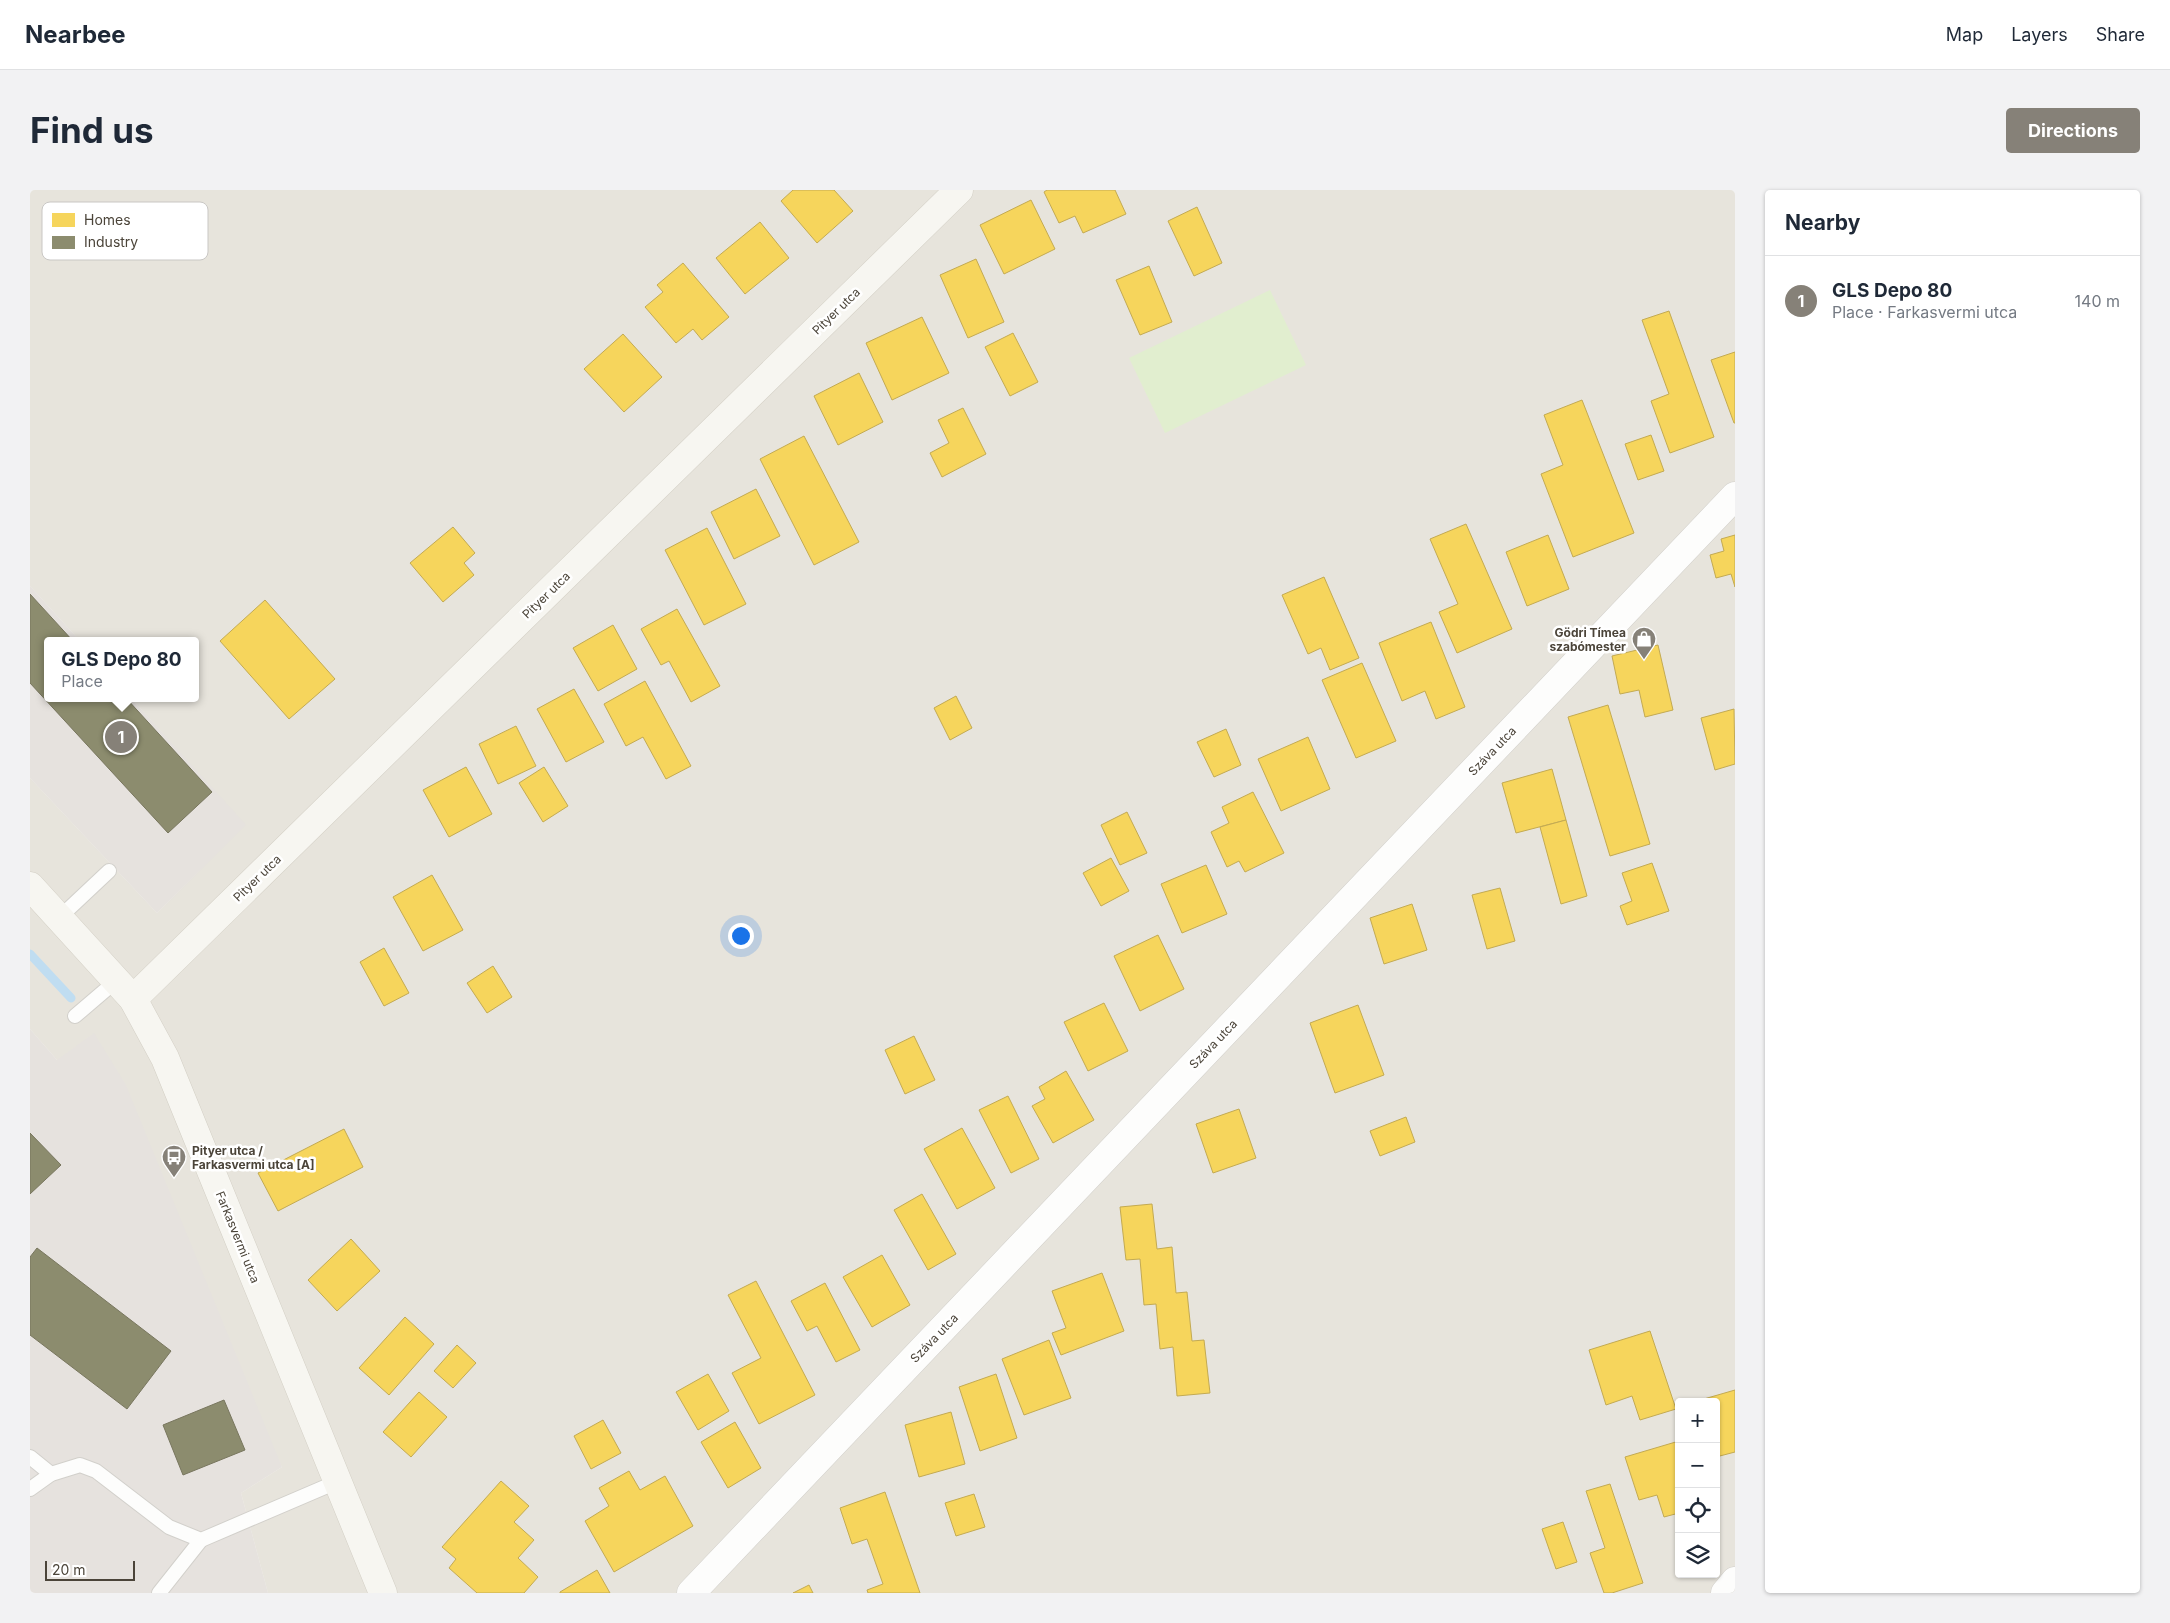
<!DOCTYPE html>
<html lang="en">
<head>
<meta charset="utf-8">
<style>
	:root { --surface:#fff; --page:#f2f2f3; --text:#1f2937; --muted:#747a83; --line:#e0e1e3; --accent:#868178 }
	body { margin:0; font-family:Inter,sans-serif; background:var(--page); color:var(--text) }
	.controls { position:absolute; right:15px; bottom:15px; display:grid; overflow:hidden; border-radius:5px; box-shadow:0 1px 4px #0004 }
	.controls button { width:45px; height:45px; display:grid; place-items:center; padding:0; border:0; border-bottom:1px solid var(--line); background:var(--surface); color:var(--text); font:25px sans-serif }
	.scale { position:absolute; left:15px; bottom:12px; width:90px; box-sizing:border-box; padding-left:5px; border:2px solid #4b4439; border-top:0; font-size:14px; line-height:18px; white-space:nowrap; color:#4b4439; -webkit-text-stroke:4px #fff; paint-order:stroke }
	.you { position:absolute; left:710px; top:745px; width:18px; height:18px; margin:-12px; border:4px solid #fff; border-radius:50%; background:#1a73e8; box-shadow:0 0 0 8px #1a73e833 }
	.badge { display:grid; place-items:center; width:32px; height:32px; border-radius:50%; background:var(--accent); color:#fff; font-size:16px; font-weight:700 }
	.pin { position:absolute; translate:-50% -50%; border:2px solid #fff; box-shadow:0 1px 5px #0006 }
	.popup { position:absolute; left:14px; top:447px; width:155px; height:65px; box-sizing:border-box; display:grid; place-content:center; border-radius:5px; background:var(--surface); filter:drop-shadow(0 1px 4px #0005); font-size:16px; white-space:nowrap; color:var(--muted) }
	.popup b { font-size:19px; color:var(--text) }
	.popup::after { content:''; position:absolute; left:50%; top:100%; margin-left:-10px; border:10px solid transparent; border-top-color:var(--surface) }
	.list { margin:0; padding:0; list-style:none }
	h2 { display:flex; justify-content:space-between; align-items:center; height:65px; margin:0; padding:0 20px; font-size:21px }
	h2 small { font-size:16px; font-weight:400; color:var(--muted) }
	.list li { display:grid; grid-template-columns:32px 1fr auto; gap:15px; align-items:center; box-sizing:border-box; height:90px; padding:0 20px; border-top:1px solid var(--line) }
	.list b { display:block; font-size:19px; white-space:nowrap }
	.list p { margin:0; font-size:16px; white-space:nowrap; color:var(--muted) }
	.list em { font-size:16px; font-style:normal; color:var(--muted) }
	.icon { flex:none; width:28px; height:28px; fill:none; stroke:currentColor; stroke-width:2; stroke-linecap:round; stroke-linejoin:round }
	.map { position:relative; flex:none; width:1705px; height:1403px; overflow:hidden; border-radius:5px }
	header { display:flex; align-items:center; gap:30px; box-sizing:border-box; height:70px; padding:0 25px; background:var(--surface); border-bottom:1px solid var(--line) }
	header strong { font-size:24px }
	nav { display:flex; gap:28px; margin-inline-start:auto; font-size:18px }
	.intro { display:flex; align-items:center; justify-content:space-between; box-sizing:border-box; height:120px; padding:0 30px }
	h1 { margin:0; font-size:35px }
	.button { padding:12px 22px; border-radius:5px; background:var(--accent); color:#fff; font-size:18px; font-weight:700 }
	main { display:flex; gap:30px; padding:0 30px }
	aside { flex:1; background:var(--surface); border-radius:5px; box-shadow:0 1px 4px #0004 }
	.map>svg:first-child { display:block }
	.residential { fill:#e7e4dc; fill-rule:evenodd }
	.industrial { fill:#e6e2de }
	.green { fill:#e1eecf }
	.homes { fill:#f6d55c; stroke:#c3aa52 }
	.industry { fill:#8c8c6e; stroke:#78765e }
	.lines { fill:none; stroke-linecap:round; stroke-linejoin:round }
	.stream { stroke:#c0ddf1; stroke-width:9 }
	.lane-casing { stroke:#d2d0cb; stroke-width:16 }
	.street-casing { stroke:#d2d0cb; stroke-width:29 }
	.secondary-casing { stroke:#d3cfc5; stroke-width:29 }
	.lane { stroke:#fdfdfc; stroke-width:14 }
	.street { stroke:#fdfdfc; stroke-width:28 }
	.secondary { stroke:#f7f6f1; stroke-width:28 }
	.labels { text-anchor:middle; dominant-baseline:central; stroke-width:5; stroke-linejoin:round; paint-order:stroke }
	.street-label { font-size:12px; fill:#4b4439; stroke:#fff }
	.poi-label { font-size:12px; font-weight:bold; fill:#4b4439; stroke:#fff; text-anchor:end }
	.key { fill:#fff; stroke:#c9c7c4; stroke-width:1 }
	.key-label { font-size:14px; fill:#4b4439 }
</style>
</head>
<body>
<header>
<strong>Nearbee</strong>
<nav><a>Map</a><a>Layers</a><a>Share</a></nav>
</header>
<div class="intro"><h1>Find us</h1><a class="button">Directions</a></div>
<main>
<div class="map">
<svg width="1705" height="1403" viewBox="0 0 1705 1403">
	<rect width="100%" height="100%" fill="#f4f2ee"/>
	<!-- residential -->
	<path class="residential" d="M0,0H1705V1403H238L211,1303L252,1277L27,870L0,839V588L127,723L215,635L101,508H165V451H50L0,396ZM1649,1212H1686V1384H1649Z"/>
	<!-- industrial -->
	<g class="industrial">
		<path d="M0,396L50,451H17V508H101L216,635L127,723L0,588Z"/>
		<path d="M0,839L27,870L64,843L96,895L252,1277L211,1303L238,1403H0Z"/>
	</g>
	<!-- green -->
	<path class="green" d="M1240,100L1276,175L1135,243L1099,168Z"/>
	<!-- homes -->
	<g class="homes">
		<path d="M763,0H804L823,21L787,53L751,11Z"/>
		<path d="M1017,0H1085L1096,24L1053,43L1045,26L1029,33L1014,2Z"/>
		<path d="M1001,10L1025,59L974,84L950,35Z"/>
		<path d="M1167,17L1192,73L1164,86L1138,31Z"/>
		<path d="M730,32L759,68L715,104L686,68Z"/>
		<path d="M946,69L974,132L938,148L910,85Z"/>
		<path d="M653,73L699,127L672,150L663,139L646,153L615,117L633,102L627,95Z"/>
		<path d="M1119,76L1142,132L1110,145L1086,90Z"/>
		<path d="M1639,121L1684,247L1640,263L1621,211L1639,204L1612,130Z"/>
		<path d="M892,127L919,183L862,210L836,153Z"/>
		<path d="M983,143L1008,192L980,206L955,157Z"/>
		<path d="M593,144L632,187L594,222L554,179Z"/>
		<path d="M1705,162V233H1704L1681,170Z"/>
		<path d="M829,183L853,232L808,255L784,206Z"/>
		<path d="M1552,210L1604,343L1543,367L1511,284L1533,275L1514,225Z"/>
		<path d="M933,218L956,264L912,287L900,263L919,253L908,230Z"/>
		<path d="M1621,245L1634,281L1608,290L1595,254Z"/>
		<path d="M774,246L829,352L784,375L730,269Z"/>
		<path d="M726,299L750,346L704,369L681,322Z"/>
		<path d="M1436,334L1482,439L1427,463L1409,422L1428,414L1400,349Z"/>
		<path d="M423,337L445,363L434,373L444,385L413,412L380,373Z"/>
		<path d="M677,338L716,414L674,435L635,360Z"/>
		<path d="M1518,345L1539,399L1497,416L1476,362Z"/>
		<path d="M1705,345V397L1701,384L1686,388L1680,365L1694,361L1691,349Z"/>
		<path d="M1294,387L1329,468L1300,480L1291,458L1278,464L1252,405Z"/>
		<path d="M235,410L305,489L259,529L190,451Z"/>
		<path d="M647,419L690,496L661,512L639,471L631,475L611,439Z"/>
		<path d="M1401,432L1435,517L1406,529L1395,501L1372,511L1349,453Z"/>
		<path d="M583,435L607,479L568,501L543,458Z"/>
		<path d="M1628,455L1643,520L1615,527L1609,500L1590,504L1582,466Z"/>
		<path d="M1332,473L1366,551L1326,568L1292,490Z"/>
		<path d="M615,491L661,576L636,589L613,547L596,556L574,514Z"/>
		<path d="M544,499L574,552L536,572L507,519Z"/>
		<path d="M926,506L942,538L920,550L904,518Z"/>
		<path d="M1578,515L1620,654L1580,666L1538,527Z"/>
		<path d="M1704,519L1705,574L1685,580L1671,528Z"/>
		<path d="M486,536L506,576L468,594L449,554Z"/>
		<path d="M1196,539L1211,575L1184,587L1167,552Z"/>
		<path d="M1278,547L1300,599L1251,621L1228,569Z"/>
		<path d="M436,577L462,624L419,647L393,600Z"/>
		<path d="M514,577L538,616L513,632L489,593Z"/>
		<path d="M1522,579L1536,630L1486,643L1472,593Z"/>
		<path d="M1223,602L1254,663L1215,682L1209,671L1197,677L1181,642L1199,633L1192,617Z"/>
		<path d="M1097,622L1117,663L1090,675L1071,635Z"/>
		<path d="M1536,630L1557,706L1531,714L1510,637Z"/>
		<path d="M1081,668L1099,701L1071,716L1053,683Z"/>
		<path d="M1622,673L1639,721L1597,735L1590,716L1602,711L1592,683Z"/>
		<path d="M1176,675L1197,724L1152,743L1131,694Z"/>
		<path d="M402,685L433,740L393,761L363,707Z"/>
		<path d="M1470,698L1485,751L1457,759L1442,705Z"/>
		<path d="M1382,714L1397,760L1354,774L1340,728Z"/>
		<path d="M1128,745L1154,799L1110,821L1084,766Z"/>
		<path d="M354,758L379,803L354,816L330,772Z"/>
		<path d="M463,776L482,807L457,823L437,793Z"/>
		<path d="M1074,813L1098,861L1058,881L1034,832Z"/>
		<path d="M1328,815L1354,885L1305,903L1280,833Z"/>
		<path d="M884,846L905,890L875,904L855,860Z"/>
		<path d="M1036,881L1064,930L1023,953L1002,916L1015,909L1009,897Z"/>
		<path d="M978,906L1009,969L981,983L949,920Z"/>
		<path d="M1209,919L1226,968L1183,983L1166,934Z"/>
		<path d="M1376,927L1385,952L1350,966L1340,941Z"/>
		<path d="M932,938L965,998L927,1019L894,959Z"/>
		<path d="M314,939L333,977L248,1021L228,983Z"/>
		<path d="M892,1004L926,1064L898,1080L864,1020Z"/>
		<path d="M1122,1014L1127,1059L1142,1057L1146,1103L1157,1102L1162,1151L1174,1150L1180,1203L1147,1206L1143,1157L1130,1159L1126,1114L1114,1115L1110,1069L1096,1070L1090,1017Z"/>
		<path d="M321,1049L350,1081L307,1121L278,1090Z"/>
		<path d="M852,1065L880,1115L842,1137L813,1087Z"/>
		<path d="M1072,1083L1094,1141L1031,1165L1022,1143L1036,1138L1022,1101Z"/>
		<path d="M726,1091L785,1205L729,1234L702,1183L731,1168L698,1105Z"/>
		<path d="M795,1093L830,1160L806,1172L787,1136L777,1141L761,1111Z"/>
		<path d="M375,1127L404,1154L359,1205L329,1178Z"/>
		<path d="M1620,1141L1646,1219L1610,1230L1602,1206L1576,1215L1559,1160Z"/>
		<path d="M1019,1150L1041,1208L994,1225L972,1169Z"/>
		<path d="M427,1155L446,1173L423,1198L404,1181Z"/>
		<path d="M678,1184L699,1221L668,1240L646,1202Z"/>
		<path d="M966,1184L987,1248L950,1261L929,1197Z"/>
		<path d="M1705,1200V1262L1686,1267V1212L1667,1211Z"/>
		<path d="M389,1202L417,1227L381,1267L353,1242Z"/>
		<path d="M921,1222L935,1274L889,1287L875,1235Z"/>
		<path d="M573,1230L591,1263L561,1279L544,1246Z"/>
		<path d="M705,1232L731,1278L698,1298L671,1252Z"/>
		<path d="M1649,1251V1323L1634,1327L1627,1305L1609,1310L1595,1267Z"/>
		<path d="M599,1281L610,1300L635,1286L663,1336L584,1382L555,1331L579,1316L569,1298Z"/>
		<path d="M471,1291L499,1316L484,1332L504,1350L488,1368L508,1387L494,1403H447L419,1378L426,1369L412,1357Z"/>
		<path d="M1580,1294L1613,1393L1582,1403H1574L1560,1363L1575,1358L1556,1301Z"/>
		<path d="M855,1302L890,1403H838L837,1400L853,1394L837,1349L822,1354L810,1318Z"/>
		<path d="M944,1304L955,1337L926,1346L915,1313Z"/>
		<path d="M1533,1332L1547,1372L1526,1379L1512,1339Z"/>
		<path d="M567,1380L580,1403H530V1402Z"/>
		<path d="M779,1395L783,1403H763Z"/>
	</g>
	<!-- industry -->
	<g class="industry">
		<path d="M0,404L43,451H17V508H96L182,602L138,643L0,493Z"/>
		<path d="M0,943L31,975L0,1004Z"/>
		<path d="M7,1058L141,1161L97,1219L0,1145V1067Z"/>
		<path d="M194,1210L215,1260L153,1285L133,1235Z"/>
	</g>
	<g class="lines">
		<!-- stream -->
		<path class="stream" d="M0,764L41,808"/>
		<defs>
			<g id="lane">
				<path d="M29,728L79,681"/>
				<path d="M45,826L86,791"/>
				<path d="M0,1267L21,1284"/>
				<path d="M0,1299L21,1284L50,1275L66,1281L139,1337L171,1350L309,1291"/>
				<path d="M129,1403L171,1350"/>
			</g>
			<g id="street">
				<path d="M661,1403L1705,306"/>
				<path d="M1695,1403L1705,1391"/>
			</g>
			<g id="secondary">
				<path d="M0,696L103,809L135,868L353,1403"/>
				<path d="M103,809L929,0"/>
			</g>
		</defs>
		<!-- lane casing -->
		<use href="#lane" class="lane-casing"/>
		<!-- street casing -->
		<use href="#street" class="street-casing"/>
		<!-- secondary casing -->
		<use href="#secondary" class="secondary-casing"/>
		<!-- lane -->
		<use href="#lane" class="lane"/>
		<!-- street -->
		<use href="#street" class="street"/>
		<!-- secondary -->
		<use href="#secondary" class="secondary"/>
	</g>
	<!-- icons -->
	<defs>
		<symbol id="shop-pin" viewBox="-11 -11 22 30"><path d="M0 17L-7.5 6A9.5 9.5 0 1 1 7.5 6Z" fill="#868178" stroke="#fff"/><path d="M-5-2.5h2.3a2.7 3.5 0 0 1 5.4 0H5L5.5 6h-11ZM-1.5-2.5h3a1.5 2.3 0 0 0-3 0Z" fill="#fff"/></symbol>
		<symbol id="bus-pin" viewBox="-11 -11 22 30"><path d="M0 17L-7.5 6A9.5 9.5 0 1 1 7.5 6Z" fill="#868178" stroke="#fff"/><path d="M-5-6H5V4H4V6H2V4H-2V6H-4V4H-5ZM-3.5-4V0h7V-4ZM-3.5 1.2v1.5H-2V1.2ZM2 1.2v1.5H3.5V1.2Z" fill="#fff"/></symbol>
	</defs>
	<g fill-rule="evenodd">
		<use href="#shop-pin" x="1600" y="435" width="28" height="38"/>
		<use href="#bus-pin" x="130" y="953" width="28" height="38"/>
	</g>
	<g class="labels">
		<!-- street labels -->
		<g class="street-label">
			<text transform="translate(806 121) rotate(-44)">Pityer utca</text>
			<text transform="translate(516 405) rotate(-44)">Pityer utca</text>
			<text transform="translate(1462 561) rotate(-46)">Száva utca</text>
			<text transform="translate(227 688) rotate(-44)">Pityer utca</text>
			<text transform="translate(1183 854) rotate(-46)">Száva utca</text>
			<text transform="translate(208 1047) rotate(68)">Farkasvermi utca</text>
			<text transform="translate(904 1148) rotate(-46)">Száva utca</text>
		</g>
		<!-- poi labels -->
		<g class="poi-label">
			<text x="1596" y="442">Gödri Tímea<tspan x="1596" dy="14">szabómester</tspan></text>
			<text x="162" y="960" text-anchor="start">Pityer utca /<tspan x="162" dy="14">Farkasvermi utca [A]</tspan></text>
		</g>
	</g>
	<!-- legend -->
	<rect x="12" y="12" width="166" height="58" rx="8" class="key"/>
	<rect x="22" y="23" width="23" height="14" fill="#f6d55c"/>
	<rect x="22" y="46" width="23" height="13" fill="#8c8c6e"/>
	<g class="key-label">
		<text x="54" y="35">Homes</text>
		<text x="54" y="57">Industry</text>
	</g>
</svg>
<div class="controls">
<button>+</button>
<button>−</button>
<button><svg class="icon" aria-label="locate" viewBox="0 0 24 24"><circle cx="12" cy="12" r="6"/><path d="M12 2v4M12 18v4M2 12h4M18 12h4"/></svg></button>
<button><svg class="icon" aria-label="layers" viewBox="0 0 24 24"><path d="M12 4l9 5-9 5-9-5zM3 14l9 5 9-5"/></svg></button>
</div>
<div class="scale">20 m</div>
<div class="you"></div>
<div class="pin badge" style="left:91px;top:547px">1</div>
<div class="popup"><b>GLS Depo 80</b>Place</div>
</div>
<aside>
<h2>Nearby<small></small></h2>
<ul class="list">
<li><span class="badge">1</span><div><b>GLS Depo 80</b><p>Place · Farkasvermi utca</p></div><em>140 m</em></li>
</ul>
</aside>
</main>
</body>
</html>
